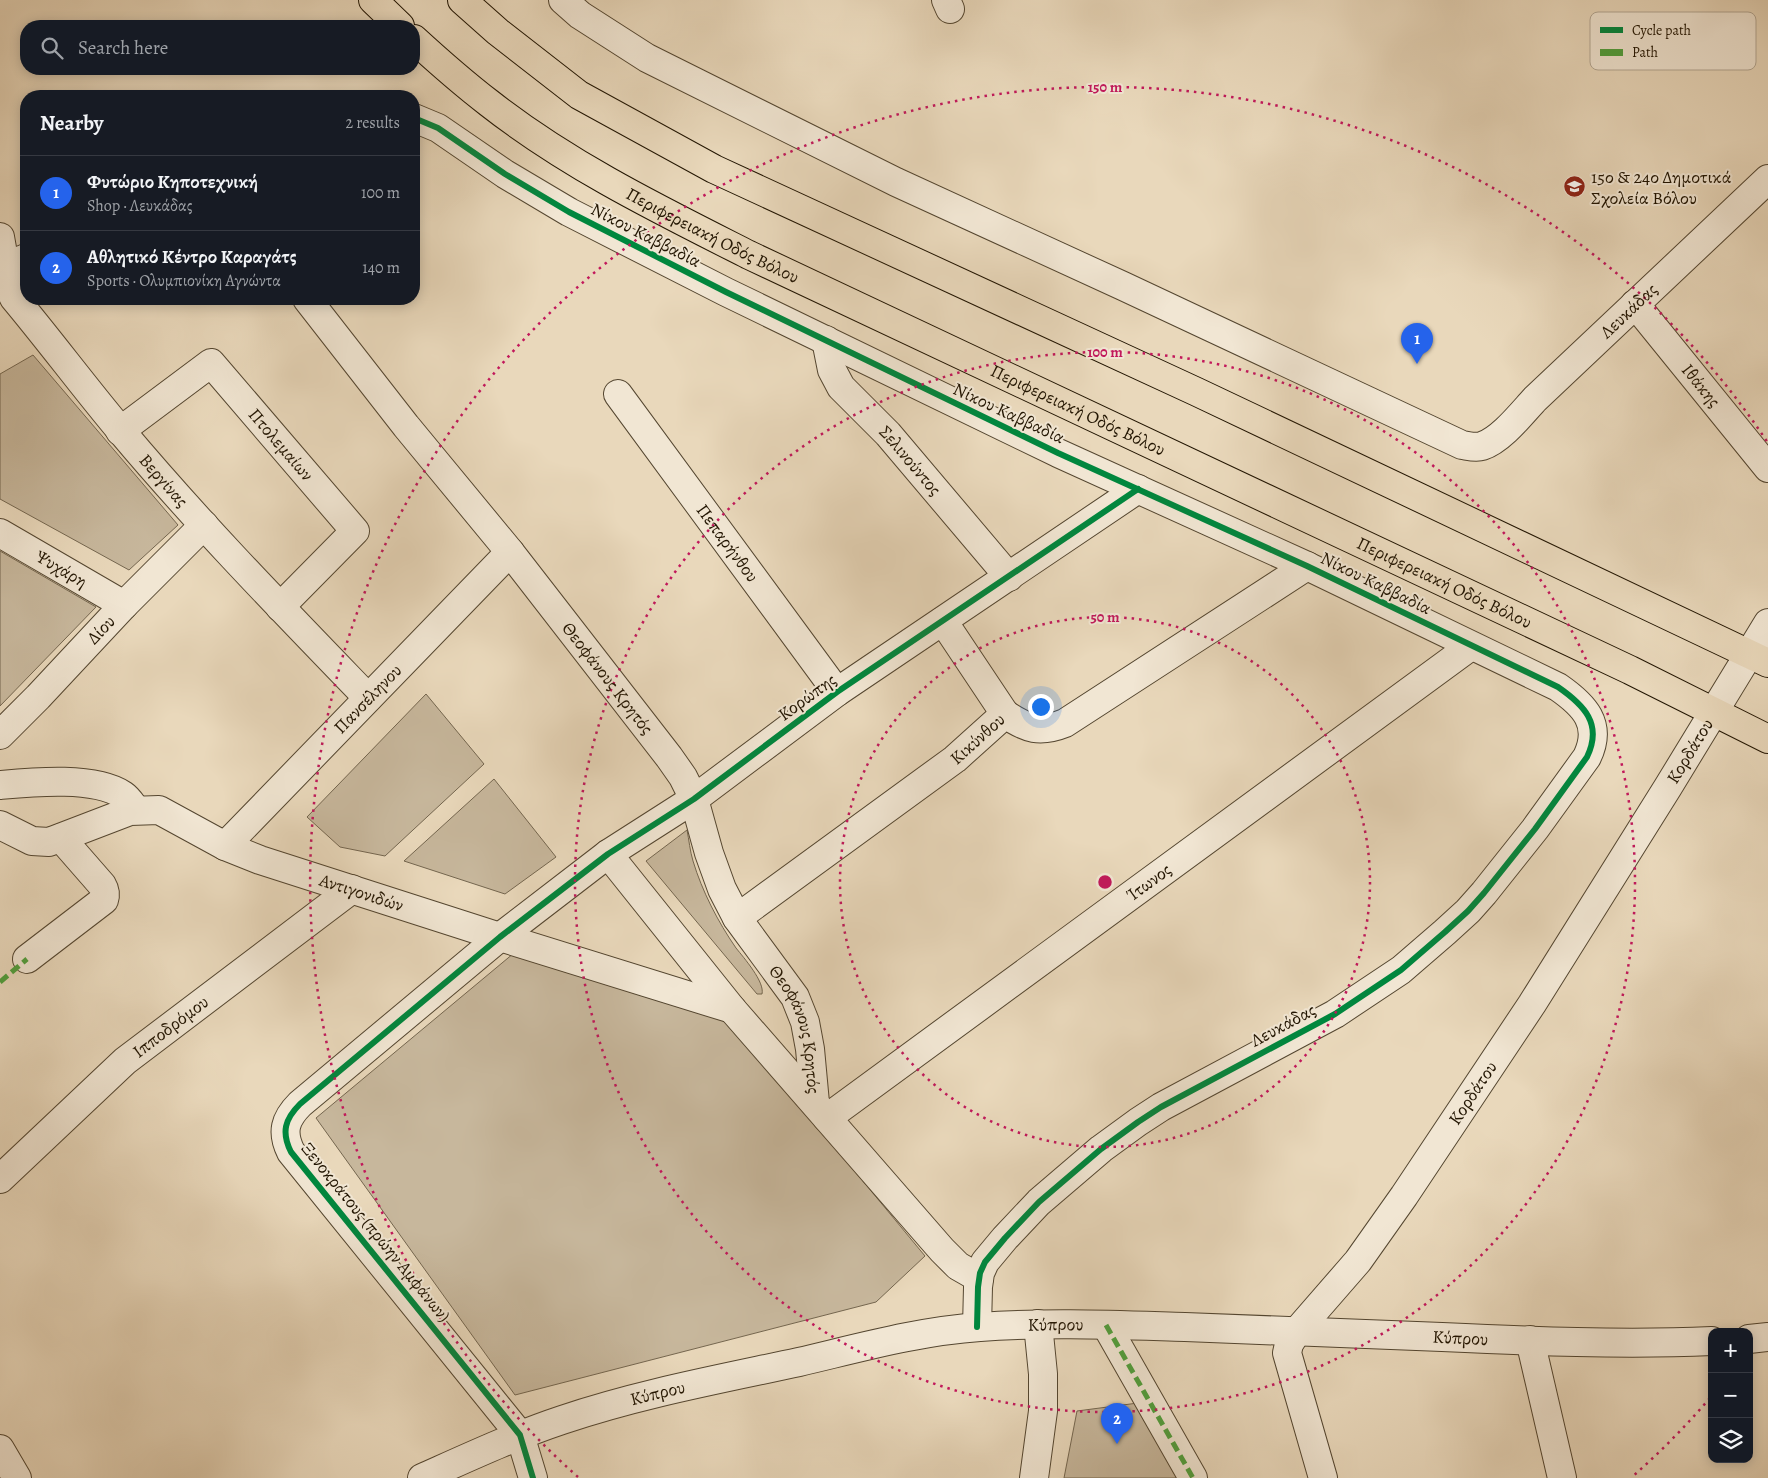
<!DOCTYPE html>
<html lang="en">
<head>
<meta charset="utf-8">
<style>
	:root { --surface:#171b24; --page:#20242c; --text:#f1f3f6; --muted:#9ea1a6; --line:#363941; --accent:#2563eb }
	body { margin:0; font-family:Alegreya,serif; background:var(--page); color:var(--text) }
	.controls { position:absolute; right:15px; bottom:15px; display:grid; overflow:hidden; border-radius:10px; box-shadow:0 2px 12px #0003 }
	.controls button { width:45px; height:45px; display:grid; place-items:center; padding:0; border:0; border-bottom:1px solid var(--line); background:var(--surface); color:var(--text); font:25px sans-serif }
	.you { position:absolute; left:1040px; top:706px; width:18px; height:18px; margin:-12px; border:4px solid #fff; border-radius:50%; background:#1a73e8; box-shadow:0 0 0 8px #1a73e833 }
	.badge { display:grid; place-items:center; width:32px; height:32px; border-radius:50%; background:var(--accent); color:#fff; font-size:16px; font-weight:700 }
	.pin { position:absolute; translate:-50% -41px; filter:drop-shadow(0 1px 2px #0008) }
	.pin::after { content:''; position:absolute; top:26px; width:18px; height:15px; background:inherit; clip-path:polygon(0 0,100% 0,50% 100%) }
	.list { margin:0; padding:0; list-style:none }
	h2 { display:flex; justify-content:space-between; align-items:center; height:65px; margin:0; padding:0 20px; font-size:21px }
	h2 small { font-size:16px; font-weight:400; color:var(--muted) }
	.list li { display:grid; grid-template-columns:32px 1fr auto; gap:15px; align-items:center; box-sizing:border-box; height:75px; padding:0 20px; border-top:1px solid var(--line) }
	.list b { display:block; font-size:19px; white-space:nowrap }
	.list p { margin:0; font-size:16px; white-space:nowrap; color:var(--muted) }
	.list em { font-size:16px; font-style:normal; color:var(--muted) }
	.icon { flex:none; width:28px; height:28px; fill:none; stroke:currentColor; stroke-width:2; stroke-linecap:round; stroke-linejoin:round }
	.map { position:relative; flex:none; width:1768px; height:1478px; overflow:hidden }
	.search { position:absolute; background:var(--surface); box-shadow:0 2px 12px #0003; left:20px; top:20px; width:400px; height:55px; display:flex; align-items:center; gap:12px; box-sizing:border-box; padding:0 18px; border-radius:20px; color:var(--muted); font-size:19px }
	.panel { position:absolute; background:var(--surface); box-shadow:0 2px 12px #0003; left:20px; top:90px; width:400px; height:215px; border-radius:20px }
	.map>svg:first-child { display:block }
	.grass { fill:#c7b79c; stroke:#74664f }
	.lines { fill:none; stroke-linecap:round; stroke-linejoin:round }
	.pedestrian-casing { stroke:#544630; stroke-width:30 }
	.minor-casing { stroke:#544630; stroke-width:30 }
	.tertiary-casing { stroke:#544630; stroke-width:30 }
	.primary-casing { stroke:#221502; stroke-width:30 }
	.pedestrian { stroke:#f1e6d3; stroke-width:28 }
	.minor { stroke:#f1e6d3; stroke-width:28 }
	.tertiary { stroke:#f1e6d3; stroke-width:28 }
	.primary { stroke:#e9d8bb; stroke-width:28 }
	.quiet { stroke:#50a03d; stroke-width:5; stroke-dasharray:10 5; stroke-linecap:butt }
	.cycleway-casing { stroke:#f1e6d3; stroke-width:9 }
	.cycleway { stroke:#00873e; stroke-width:6 }
	.ring { fill:none; stroke:#c2185b; stroke-width:2.5; stroke-dasharray:2.5 5 }
	.labels { text-anchor:middle; dominant-baseline:central; stroke-width:4; stroke-linejoin:round; paint-order:stroke }
	.poi-label { font-size:18px; fill:#221502; stroke:#f1e6d3; text-anchor:start }
	.street-label { font-size:18px; fill:#221502; stroke:#f1e6d3 }
	.key { fill:#f1e6d3; stroke:#b3a794; stroke-width:1 }
	.key-label { font-size:14px; fill:#221502 }
	.centre { fill:#c2185b; stroke:#f1e6d3; stroke-width:2.5 }
	.ring-label { font-size:15px; text-anchor:middle; font-weight:bold; fill:#c2185b; stroke:#f1e6d3; stroke-width:4; stroke-linejoin:round; paint-order:stroke }
</style>
</head>
<body>
<div class="map">
<svg width="1768" height="1478" viewBox="0 0 1768 1478">
	<rect width="100%" height="100%" fill="#e9d8bb"/>
	<filter id="stains"><feTurbulence type="fractalNoise" baseFrequency=".004" numOctaves="4"/><feColorMatrix values="0 0 0 0 .2 0 0 0 0 .09 0 0 0 0 .02 0 0 0 .5 -.17"/></filter>
	<radialGradient id="worn" r=".72"><stop offset=".6" stop-color="#630" stop-opacity="0"/><stop offset="1" stop-color="#630" stop-opacity=".3"/></radialGradient>
	<!-- grass -->
	<g class="grass">
		<path d="M33,355L178,525L129,570L0,499V374Z"/>
		<path d="M0,551L96,607L0,706Z"/>
		<path d="M426,694L484,764L385,856L340,847L307,817Z"/>
		<path d="M494,779L556,857L505,894L404,861Z"/>
		<path d="M687,830C689,840 690,851 693,861C702,891 718,922 736,948C744,958 765,982 762,994H757L646,861Z"/>
		<path d="M514,953L727,1017L925,1256L876,1302L515,1395L316,1118Z"/>
		<path d="M1138,1403L1183,1478H1064L1077,1411Z"/>
	</g>
	<g class="lines">
		<defs>
			<path id="pedestrian" d="M1106,1325L1193,1478"/>
			<g id="minor">
				<path id="s1" d="M563,0L580,15L647,58L896,182L1123,286L1462,445C1469,446 1476,448 1482,446C1501,440 1522,413 1535,399L1768,179"/>
				<path d="M946,0L950,9"/>
				<path d="M414,118L438,128L505,174L569,212L726,292L1058,453L1307,566L1558,687C1584,705 1603,724 1587,757L1535,829L1484,893L1468,911L1445,932L1401,970L1335,1014L1161,1107L1138,1122L1101,1149L1039,1202L1005,1238L985,1262L980,1273L978,1287L977,1327"/>
				<path id="s2" d="M0,237L9,288L14,298C50,341 84,387 121,431C199,524 284,611 368,698"/>
				<path d="M0,269L26,258"/>
				<path id="s3" d="M307,299L406,426L510,552L669,757L683,777L694,799L709,853L722,889L737,918L795,997L805,1022L810,1049L815,1103"/>
				<path id="s4" d="M1635,304L1768,468"/>
				<path id="s5" d="M826,340L832,370L841,387L888,434L1009,577"/>
				<path id="s6" d="M618,394L837,692"/>
				<path id="s7" d="M120,431L211,363L355,531L280,607"/>
				<path id="s8" d="M0,533L124,605"/>
				<path d="M943,621L1005,714"/>
				<path id="s9" d="M0,735L38,697L124,605L204,525"/>
				<path d="M0,785C33,782 95,776 123,795C129,799 132,805 136,810"/>
				<path id="s10" d="M0,825L32,841L49,842L130,811L159,810L225,846L260,860L500,937L732,1009"/>
				<path id="s11" d="M225,846L510,552"/>
				<path d="M608,854L732,1009L942,1250L958,1266L979,1278"/>
				<path id="s12" d="M737,918L955,759L1005,714C1027,729 1040,733 1065,723L1307,566"/>
				<path d="M27,959L104,900C106,894 105,890 102,885L61,838"/>
				<path id="s13" d="M827,1118L1471,646"/>
				<path id="s14" d="M0,1179L125,1061L352,889"/>
				<path d="M1298,1330L1289,1344L1287,1353L1323,1478"/>
				<path d="M1530,1340L1562,1478"/>
				<path d="M0,1449L17,1478"/>
				<path d="M533,1478L520,1435L291,1152C281,1132 285,1119 300,1104L500,937L608,854L694,799L837,692L1138,489"/>
				<path d="M1034,1478L1043,1411V1374L1038,1324"/>
			</g>
			<g id="tertiary">
				<path id="s15" d="M1298,1330L1358,1261L1404,1196L1532,1004L1668,787L1768,623"/>
				<path d="M1749,1339L1768,1337"/>
				<path id="s16" d="M422,1478C469,1457 514,1436 562,1420C639,1394 720,1379 799,1362C859,1348 919,1331 980,1327C1048,1322 1116,1325 1185,1327C1270,1330 1356,1333 1442,1337C1531,1341 1622,1345 1712,1341"/>
			</g>
			<g id="primary">
				<path d="M373,0L400,26"/>
				<path d="M462,0L498,32L579,95L714,169L1197,392L1768,663"/>
				<path id="s17" d="M414,39C438,61 463,83 489,103C568,165 660,210 749,255L1630,670L1768,739"/>
			</g>
		</defs>
		<!-- pedestrian casing -->
		<use href="#pedestrian" class="pedestrian-casing"/>
		<!-- minor casing -->
		<use href="#minor" class="minor-casing"/>
		<!-- tertiary casing -->
		<use href="#tertiary" class="tertiary-casing"/>
		<!-- primary casing -->
		<use href="#primary" class="primary-casing"/>
		<!-- pedestrian -->
		<use href="#pedestrian" class="pedestrian"/>
		<!-- minor -->
		<use href="#minor" class="minor"/>
		<!-- tertiary -->
		<use href="#tertiary" class="tertiary"/>
		<!-- primary -->
		<use href="#primary" class="primary"/>
		<!-- quiet -->
		<g class="quiet">
			<path d="M0,982L27,959"/>
			<path d="M1106,1325L1193,1478"/>
		</g>
		<defs>
			<g id="cycleway">
				<path d="M414,118L438,128L505,174L569,212L726,292L1058,453L1307,566L1558,687C1584,705 1603,724 1587,757L1535,829L1484,893L1468,911L1445,932L1401,970L1335,1014L1161,1107L1138,1122L1101,1149L1039,1202L1005,1238L985,1262L980,1273L978,1287L977,1327"/>
				<path d="M533,1478L520,1435L291,1152C281,1132 285,1119 300,1104L500,937L608,854L694,799L837,692L1138,489"/>
			</g>
		</defs>
		<!-- cycleway casing -->
		<use href="#cycleway" class="cycleway-casing"/>
		<!-- cycleway -->
		<use href="#cycleway" class="cycleway"/>
	</g>
	<!-- distance rings -->
	<g class="ring">
		<circle cx="1105" cy="882" r="265"/>
		<circle cx="1105" cy="882" r="530"/>
		<path d="M1710 1398A795 795 0 0 1 1632 1477M578 1477A795 795 0 1 1 1768 443"/>
	</g>
	<!-- icons -->
	<defs>
		<symbol id="school-disc" viewBox="-11 -11 22 22"><circle r="9.5" fill="#8f2418" stroke="#f1e6d3"/><path d="M0-5L7-2L0 1L-7-2ZM-4 1L0 2.5L4 1V4Q0 6-4 4Z" fill="#fff"/></symbol>
	</defs>
	<g fill-rule="evenodd">
		<use href="#school-disc" x="1562" y="174" width="25" height="25"/>
	</g>
	<g class="labels">
		<!-- poi labels -->
		<g class="poi-label">
			<text x="1591" y="177">15ο &amp; 24ο Δημοτικά<tspan x="1591" dy="21">Σχολεία Βόλου</tspan></text>
		</g>
		<!-- street labels -->
		<g class="street-label">
			<text stroke="none"><textPath href="#s17" startOffset="359">Περιφερειακή Οδός Βόλου</textPath></text>
			<text transform="translate(646 235) rotate(27)">Νίκου Καββαδία</text>
			<text stroke="none"><textPath href="#s1" startOffset="1225">Λευκάδας</textPath></text>
			<text stroke="none"><textPath href="#s4" startOffset="105">Ιθάκης</textPath></text>
			<text stroke="none"><textPath href="#s17" startOffset="764">Περιφερειακή Οδός Βόλου</textPath></text>
			<text transform="translate(1009 413) rotate(25)">Νίκου Καββαδία</text>
			<text stroke="none"><textPath href="#s7" startOffset="221">Πτολεμαίων</textPath></text>
			<text stroke="none"><textPath href="#s5" startOffset="151">Σελινούντος</textPath></text>
			<text stroke="none"><textPath href="#s2" startOffset="299">Βεργίνας</textPath></text>
			<text stroke="none"><textPath href="#s6" startOffset="185">Πεπαρήνθου</textPath></text>
			<text stroke="none"><textPath href="#s8" startOffset="71">Ψυχάρη</textPath></text>
			<text stroke="none"><textPath href="#s17" startOffset="1169">Περιφερειακή Οδός Βόλου</textPath></text>
			<text transform="translate(1376 583) rotate(26)">Νίκου Καββαδία</text>
			<text stroke="none"><textPath href="#s9" startOffset="146">Δίου</textPath></text>
			<text stroke="none"><textPath href="#s3" startOffset="484">Θεοφάνους Κρητός</textPath></text>
			<text transform="translate(807 697) rotate(-36)">Κορώπης</text>
			<text stroke="none"><textPath href="#s11" startOffset="205">Πανσέληνου</textPath></text>
			<text stroke="none"><textPath href="#s12" startOffset="300">Κικύνθου</textPath></text>
			<text stroke="none"><textPath href="#s15" startOffset="700">Κορδάτου</textPath></text>
			<text stroke="none"><textPath href="#s13" startOffset="399">Ίτωνος</textPath></text>
			<text stroke="none"><textPath href="#s10" startOffset="388">Αντιγονιδών</textPath></text>
			<text transform="translate(1283 1025) rotate(-28)">Λευκάδας</text>
			<text stroke="none"><textPath href="#s14" startOffset="229">Ιπποδρόμου</textPath></text>
			<text stroke="none"><textPath href="#s3" startOffset="889">Θεοφάνους Κρητός</textPath></text>
			<text stroke="none"><textPath href="#s15" startOffset="295">Κορδάτου</textPath></text>
			<text transform="translate(376 1232) rotate(51)">Ξενοκράτους (πρώην Αμφάνων)</text>
			<text stroke="none"><textPath href="#s16" startOffset="656">Κύπρου</textPath></text>
			<text stroke="none"><textPath href="#s16" startOffset="1061">Κύπρου</textPath></text>
			<text stroke="none"><textPath href="#s16" startOffset="251">Κύπρου</textPath></text>
		</g>
	</g>
	<!-- legend -->
	<rect x="1590" y="12" width="166" height="58" rx="8" class="key"/>
	<rect x="1600" y="27" width="23" height="6" fill="#00873e"/>
	<rect x="1600" y="49" width="23" height="7" fill="#50a03d"/>
	<g class="key-label">
		<text x="1632" y="35">Cycle path</text>
		<text x="1632" y="57">Path</text>
	</g>
	<circle cx="1105" cy="882" r="8" class="centre"/>
	<g class="ring-label">
		<text x="1105" y="92">150 m</text>
		<text x="1105" y="357">100 m</text>
		<text x="1105" y="622">50 m</text>
	</g>
	<rect width="100%" height="100%" filter="url(#stains)"/>
	<rect width="100%" height="100%" fill="url(#worn)"/>
</svg>
<div class="controls">
<button>+</button>
<button>−</button>
<button><svg class="icon" aria-label="layers" viewBox="0 0 24 24"><path d="M12 4l9 5-9 5-9-5zM3 14l9 5 9-5"/></svg></button>
</div>
<div class="you"></div>
<div class="pin badge" style="left:1417px;top:364px">1</div>
<div class="pin badge" style="left:1117px;top:1444px">2</div>
<div class="search"><svg class="icon" aria-label="search" viewBox="0 0 24 24"><circle cx="10" cy="10" r="6"/><path d="M15 15l6 6"/></svg>Search here</div>
<section class="panel">
<h2>Nearby<small>2 results</small></h2>
<ul class="list">
<li><span class="badge">1</span><div><b>Φυτώριο Κηποτεχνική</b><p>Shop · Λευκάδας</p></div><em>100 m</em></li>
<li><span class="badge">2</span><div><b>Αθλητικό Κέντρο Καραγάτς</b><p>Sports · Ολυμπιονίκη Αγνώντα</p></div><em>140 m</em></li>
</ul>
</section>
</div>
</body>
</html>
